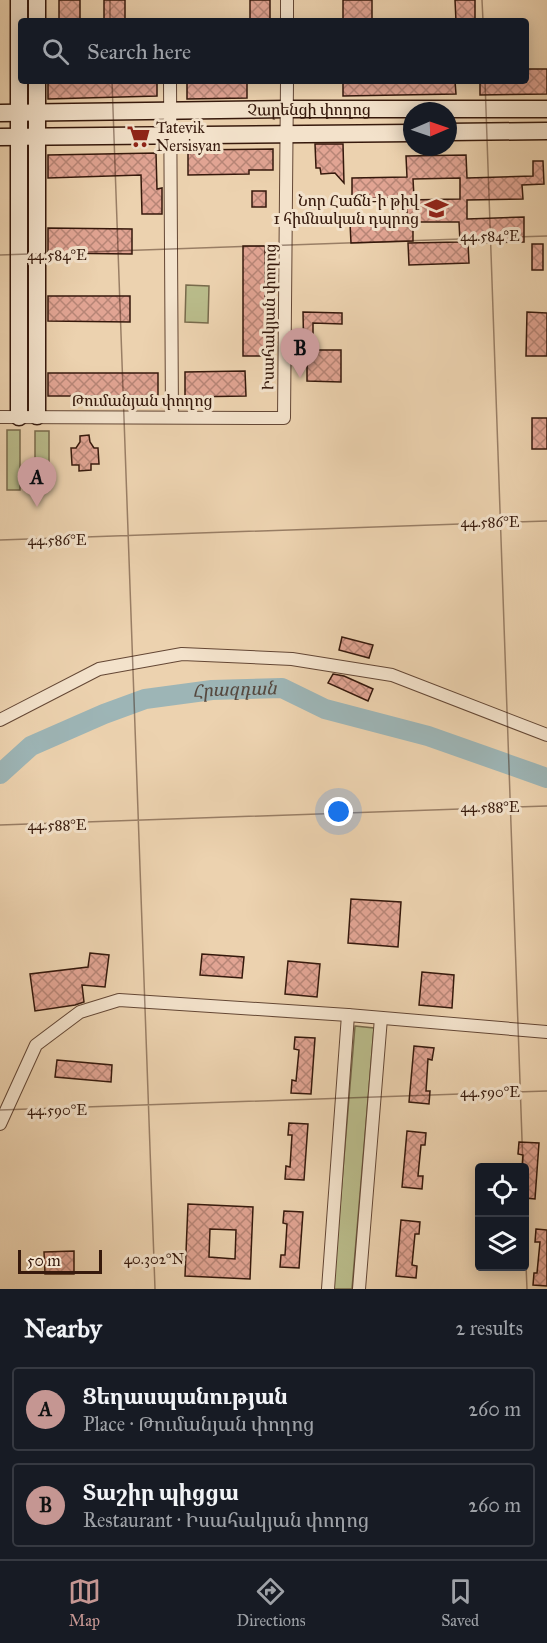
<!DOCTYPE html>
<html lang="en">
<head>
<meta charset="utf-8">
<style>
	:root { --surface:#171b24; --page:#20242c; --text:#f1f3f6; --muted:#9ea1a6; --line:#363941; --accent:#c59692 }
	body { margin:0; font-family:"IM FELL Great Primer","Noto Serif Armenian",serif; background:var(--page); color:var(--text) }
	.controls { position:absolute; right:18px; bottom:18px; display:grid; overflow:hidden; border-radius:6px; box-shadow:0 3px 15px #0003 }
	.controls button { width:54px; height:54px; display:grid; place-items:center; padding:0; border:0; border-bottom:2px solid var(--line); background:var(--surface); color:var(--text); font:30px sans-serif }
	.compass { position:absolute; left:403px; top:102px; width:54px; height:54px; border-radius:50%; background:var(--surface); box-shadow:0 3px 15px #0003; rotate:88deg }
	.scale { position:absolute; left:18px; bottom:15px; width:84px; box-sizing:border-box; padding-left:6px; border:3px solid #36190c; border-top:0; font-size:16px; line-height:21px; white-space:nowrap; color:#36190c; -webkit-text-stroke:4px #f3e2cb; paint-order:stroke }
	.you { position:absolute; left:339px; top:812px; width:21px; height:21px; margin:-15px; border:4px solid #fff; border-radius:50%; background:#1a73e8; box-shadow:0 0 0 9px #1a73e833 }
	.badge { display:grid; place-items:center; width:39px; height:39px; border-radius:50%; background:var(--accent); color:#111; font-size:20px; font-weight:700 }
	.pin { position:absolute; translate:-50% -50px; filter:drop-shadow(0 2px 3px #0008) }
	.pin::after { content:''; position:absolute; top:32px; width:21px; height:18px; background:inherit; clip-path:polygon(0 0,100% 0,50% 100%) }
	.list { margin:0; padding:0; list-style:none }
	h2 { display:flex; justify-content:space-between; align-items:center; height:78px; margin:0; padding:0 24px; font-size:26px }
	h2 small { font-size:20px; font-weight:400; color:var(--muted) }
	.list li { display:grid; grid-template-columns:39px 1fr auto; gap:18px; align-items:center; box-sizing:border-box; height:84px; margin:0 12px 12px; padding:0 12px; border:2px solid var(--line); border-radius:6px }
	.list b { display:block; font-size:22px; white-space:nowrap }
	.list p { margin:0; font-size:20px; white-space:nowrap; color:var(--muted) }
	.list em { font-size:20px; font-style:normal; color:var(--muted) }
	.icon { flex:none; width:33px; height:33px; fill:none; stroke:currentColor; stroke-width:2; stroke-linecap:round; stroke-linejoin:round }
	.map { position:relative; flex:none; width:547px; height:1289px; overflow:hidden }
	.search { position:absolute; background:var(--surface); box-shadow:0 3px 15px #0003; left:18px; right:18px; top:18px; height:66px; display:flex; align-items:center; gap:15px; box-sizing:border-box; padding:0 21px; border-radius:6px; color:var(--muted); font-size:22px }
	.sheet { height:270px; background:var(--surface) }
	nav { display:flex; justify-content:space-around; align-items:center; box-sizing:border-box; height:84px; border-top:2px solid var(--line); background:var(--surface); font-size:16px; color:var(--muted) }
	nav a { display:grid; justify-items:center; gap:3px }
	nav .on { color:var(--accent) }
	.map>svg:first-child { display:block }
	.green { fill:#b9bb8a; stroke:#786a4b; stroke-width:1.5 }
	.lines { fill:none; stroke-linecap:round; stroke-linejoin:round }
	.river { stroke:#9db5b6; stroke-width:20 }
	.building { fill:url(#building-cross-hatch); stroke:#36190c; stroke-width:1.5; fill-rule:evenodd }
	.street-casing { stroke:#644735; stroke-width:14 }
	.secondary-casing { stroke:#36190c; stroke-width:19 }
	.street { stroke:#f3e2cb; stroke-width:12 }
	.secondary { stroke:#f3e2cb; stroke-width:16 }
	.ticks { fill:none; stroke:#36190c; stroke-width:1.5; stroke-opacity:0.45 }
	.labels { text-anchor:middle; dominant-baseline:central; stroke-width:6; stroke-linejoin:round; paint-order:stroke }
	.street-label { font-size:16px; fill:#36190c; stroke:#f3e2cb }
	.poi-label { font-size:16px; fill:#36190c; stroke:#f3e2cb; text-anchor:start }
	.water-label { font-size:18px; font-style:italic; fill:#55483f; stroke:#f3e2cb }
	.ticks-label { font-size:15px; text-anchor:middle; fill:#36190c; stroke:#f3e2cb; stroke-width:6; stroke-linejoin:round; paint-order:stroke }
</style>
</head>
<body>
<div class="map">
<svg width="547" height="1289" viewBox="0 0 547 1289">
	<defs>
		<pattern id="building-cross-hatch" width="8" height="8" patternUnits="userSpaceOnUse" patternTransform="scale(1.5)"><rect width="8" height="8" fill="#e1a493"/><path d="M0 0l8 8M0 8l8-8" fill="none" stroke="#b78576"/></pattern>
	</defs>
	<rect width="100%" height="100%" fill="#ecd2af"/>
	<filter id="stains"><feTurbulence type="fractalNoise" baseFrequency=".00333" numOctaves="4"/><feColorMatrix values="0 0 0 0 .2 0 0 0 0 .09 0 0 0 0 .02 0 0 0 .5 -.17"/></filter>
	<radialGradient id="worn" r=".72"><stop offset=".6" stop-color="#630" stop-opacity="0"/><stop offset="1" stop-color="#630" stop-opacity=".3"/></radialGradient>
	<!-- green -->
	<g class="green">
		<path d="M186,285L209,286L208,323L185,322Z"/>
		<rect x="7" y="430" width="13" height="60"/>
		<rect x="35" y="431" width="14" height="59"/>
		<path d="M355,1026L374,1028L352,1289H333Z"/>
	</g>
	<g class="lines">
		<!-- river -->
		<path class="river" id="s1" d="M0,774L31,746L104,714L145,699L212,690L282,688L325,709L428,736L547,778"/>
	</g>
	<!-- building -->
	<g class="building">
		<path d="M59,0H80V20L59,19Z"/>
		<rect x="104" y="0" width="21" height="20"/>
		<rect x="250" y="0" width="20" height="21"/>
		<rect x="343" y="0" width="29" height="21"/>
		<path d="M455,0H475V21H456Z"/>
		<path d="M526,69H547V94L480,95V81H526Z"/>
		<path d="M48,81H157V96L48,99Z"/>
		<path d="M187,81H247V98L187,99Z"/>
		<path d="M343,81H455L456,94L343,96Z"/>
		<path d="M315,144H343L344,183L335,173L321,174L320,168H316Z"/>
		<path d="M273,149V170H249V174L188,175V150Z"/>
		<path d="M156,153L157,189L162,188V214H142L141,175L48,178V155Z"/>
		<path d="M466,155L467,178L533,176V161H543L544,184L522,185L523,199L467,200V219L524,217V242L468,243L469,263L409,265L408,243L460,242L459,222H413V241L351,243L350,223L407,222V200L460,199V178L413,179L414,197L352,199V178L407,177L406,156Z"/>
		<rect x="252" y="191" width="14" height="16"/>
		<path d="M48,228L132,229V254L48,253Z"/>
		<rect x="532" y="244" width="11" height="26"/>
		<rect x="243" y="246" width="22" height="110"/>
		<path d="M48,296H130V322L48,321Z"/>
		<path d="M303,312L342,313V324L313,323V350H341V382L307,381V365H304Z"/>
		<path d="M527,312L547,313V356H526Z"/>
		<path d="M245,371L246,396L185,397V372Z"/>
		<rect x="48" y="373" width="110" height="23"/>
		<rect x="532" y="418" width="15" height="31"/>
		<path d="M89,435L90,442L94,448H98L99,464H91V470L79,471V465H72L71,448H76L80,442V436Z"/>
		<path d="M342,637L373,645L369,658L339,650Z"/>
		<path d="M333,674L344,676L373,689L368,701L328,683Z"/>
		<path d="M351,899L401,902L398,947L348,943Z"/>
		<path d="M90,953L109,955L105,987L82,985L84,1002L75,1005L35,1011L30,974L88,967Z"/>
		<path d="M202,954L244,957L242,978L200,975Z"/>
		<path d="M288,961L320,964L317,997L285,994Z"/>
		<path d="M422,972L454,975L452,1008L419,1005Z"/>
		<path d="M295,1037L315,1038L311,1094L291,1093L292,1080L296,1081L299,1050L294,1049Z"/>
		<path d="M414,1046L434,1048L432,1060L428,1059L426,1091H430L429,1104L409,1102Z"/>
		<path d="M57,1060L112,1065L111,1082L55,1077Z"/>
		<path d="M289,1123L308,1124L304,1180L285,1179L286,1166L290,1167L292,1135H288Z"/>
		<path d="M407,1131L426,1133L425,1145H421L418,1176H423L422,1189L402,1187Z"/>
		<path d="M519,1142L539,1143L535,1199L525,1198V1167H522L523,1155L518,1154Z"/>
		<path d="M188,1204L253,1207L250,1279L185,1276ZM210,1229L236,1230L235,1259L209,1257Z"/>
		<path d="M284,1211L303,1212L299,1268L280,1267L281,1255H285L287,1224L283,1223Z"/>
		<path d="M401,1220L420,1222L419,1234H415L412,1265L417,1266L416,1278L396,1276Z"/>
		<path d="M536,1229L547,1230V1286L533,1285L534,1273H537L540,1242H535Z"/>
		<path d="M74,1251V1274H45L44,1252Z"/>
	</g>
	<g class="lines">
		<defs>
			<g id="street">
				<path d="M287,21V0"/>
				<path d="M170,81L172,416"/>
				<path d="M0,417L284,418L287,81"/>
				<path d="M0,720L99,669L182,654L292,659L392,675L547,735"/>
				<path d="M0,1124L36,1045L80,1012L119,1000L348,1015L547,1032"/>
				<path d="M328,1289L348,1015"/>
				<path d="M359,1289L381,1018"/>
			</g>
			<g id="secondary">
				<path d="M37,0V21"/>
				<path d="M37,81V416"/>
				<path id="s2" d="M0,113L287,109H547"/>
				<path d="M448,132L547,131"/>
				<path d="M0,137L412,133"/>
				<path d="M19,417V0"/>
			</g>
		</defs>
		<!-- street casing -->
		<use href="#street" class="street-casing"/>
		<!-- secondary casing -->
		<use href="#secondary" class="secondary-casing"/>
		<!-- street -->
		<use href="#street" class="street"/>
		<!-- secondary -->
		<use href="#secondary" class="secondary"/>
	</g>
	<!-- ticks -->
	<path class="ticks" d="M110,0V21M482,0L483,21M112,81L155,1289M485,81L523,1168M0,255L547,236M0,540L547,521M0,825L547,806M0,1110L547,1091M524,1216L527,1289"/>
	<!-- icons -->
	<defs>
		<symbol id="supermarket-bare" viewBox="-9 -9 18 18"><path d="M-6-5.5h2.5l.6 2H6L4.5 2H-2.5L-4.4-4H-6ZM-1.5 3.2a1.3 1.3 0 1 0 .1 0ZM3 3.2a1.3 1.3 0 1 0 .1 0Z" fill="#8f2418" stroke="#f3e2cb" stroke-width="2.5" paint-order="stroke"/></symbol>
		<symbol id="school-bare" viewBox="-9 -9 18 18"><path d="M0-5L7-2L0 1L-7-2ZM-4 1L0 2.5L4 1V4Q0 6-4 4Z" fill="#8f2418" stroke="#f3e2cb" stroke-width="2.5" paint-order="stroke"/></symbol>
	</defs>
	<g fill-rule="evenodd">
		<use href="#supermarket-bare" x="122" y="120" width="33" height="33"/>
		<use href="#school-bare" x="420" y="192" width="33" height="33"/>
	</g>
	<g class="labels">
		<!-- street labels -->
		<g class="street-label">
			<text stroke="none"><textPath href="#s2" startOffset="309">Չարենցի փողոց</textPath></text>
			<text transform="translate(269 317) rotate(-89)">Իսահակյան փողոց</text>
			<text x="142" y="400">Թումանյան փողոց</text>
		</g>
		<!-- poi labels -->
		<g class="poi-label">
			<text x="156" y="127">Tatevik<tspan x="156" dy="18">Nersisyan</tspan></text>
			<text x="419" y="200" text-anchor="end">Նոր Հաճն-ի թիվ<tspan x="419" dy="18">1 հիմնական դպրոց</tspan></text>
		</g>
		<!-- water labels -->
		<g class="water-label">
			<text stroke="none"><textPath href="#s1" startOffset="255">Հրազդան</textPath></text>
		</g>
	</g>
	<g class="ticks-label">
		<text x="490" y="241">44.584°E</text>
		<text x="57" y="260">44.584°E</text>
		<text x="490" y="527">44.586°E</text>
		<text x="57" y="545">44.586°E</text>
		<text x="490" y="812">44.588°E</text>
		<text x="57" y="830">44.588°E</text>
		<text x="490" y="1097">44.590°E</text>
		<text x="57" y="1115">44.590°E</text>
		<text x="154" y="1264">40.302°N</text>
	</g>
	<rect width="100%" height="100%" filter="url(#stains)"/>
	<rect width="100%" height="100%" fill="url(#worn)"/>
</svg>
<div class="controls">
<button><svg class="icon" aria-label="locate" viewBox="0 0 24 24"><circle cx="12" cy="12" r="6"/><path d="M12 2v4M12 18v4M2 12h4M18 12h4"/></svg></button>
<button><svg class="icon" aria-label="layers" viewBox="0 0 24 24"><path d="M12 4l9 5-9 5-9-5zM3 14l9 5 9-5"/></svg></button>
</div>
<svg class="compass" viewBox="-18 -18 36 36"><path d="M0-13l5 13h-10z" fill="#e53935"/><path d="M0 13l5-13h-10z" fill="#9ea1a6"/></svg>
<div class="scale">50 m</div>
<div class="you"></div>
<div class="pin badge" style="left:37px;top:507px">A</div>
<div class="pin badge" style="left:300px;top:378px">B</div>
<div class="search"><svg class="icon" aria-label="search" viewBox="0 0 24 24"><circle cx="10" cy="10" r="6"/><path d="M15 15l6 6"/></svg>Search here</div>
</div>
<section class="sheet">
<h2>Nearby<small>2 results</small></h2>
<ul class="list">
<li><span class="badge">A</span><div><b>Ցեղասպանության</b><p>Place · Թումանյան փողոց</p></div><em>260 m</em></li>
<li><span class="badge">B</span><div><b>Տաշիր պիցցա</b><p>Restaurant · Իսահակյան փողոց</p></div><em>260 m</em></li>
</ul>
</section>
<nav>
<a class="on"><svg class="icon" aria-label="map" viewBox="0 0 24 24"><path d="M3 6l6-2 6 2 6-2v14l-6 2-6-2-6 2zM9 4v14M15 6v14"/></svg>Map</a>
<a><svg class="icon" aria-label="directions" viewBox="0 0 24 24"><path d="M12 3l9 9-9 9-9-9zM9 14v-3h6M13 9l2 2-2 2"/></svg>Directions</a>
<a><svg class="icon" aria-label="saved" viewBox="0 0 24 24"><path d="M7 4h10v16l-5-4-5 4z"/></svg>Saved</a>
</nav>
</body>
</html>
